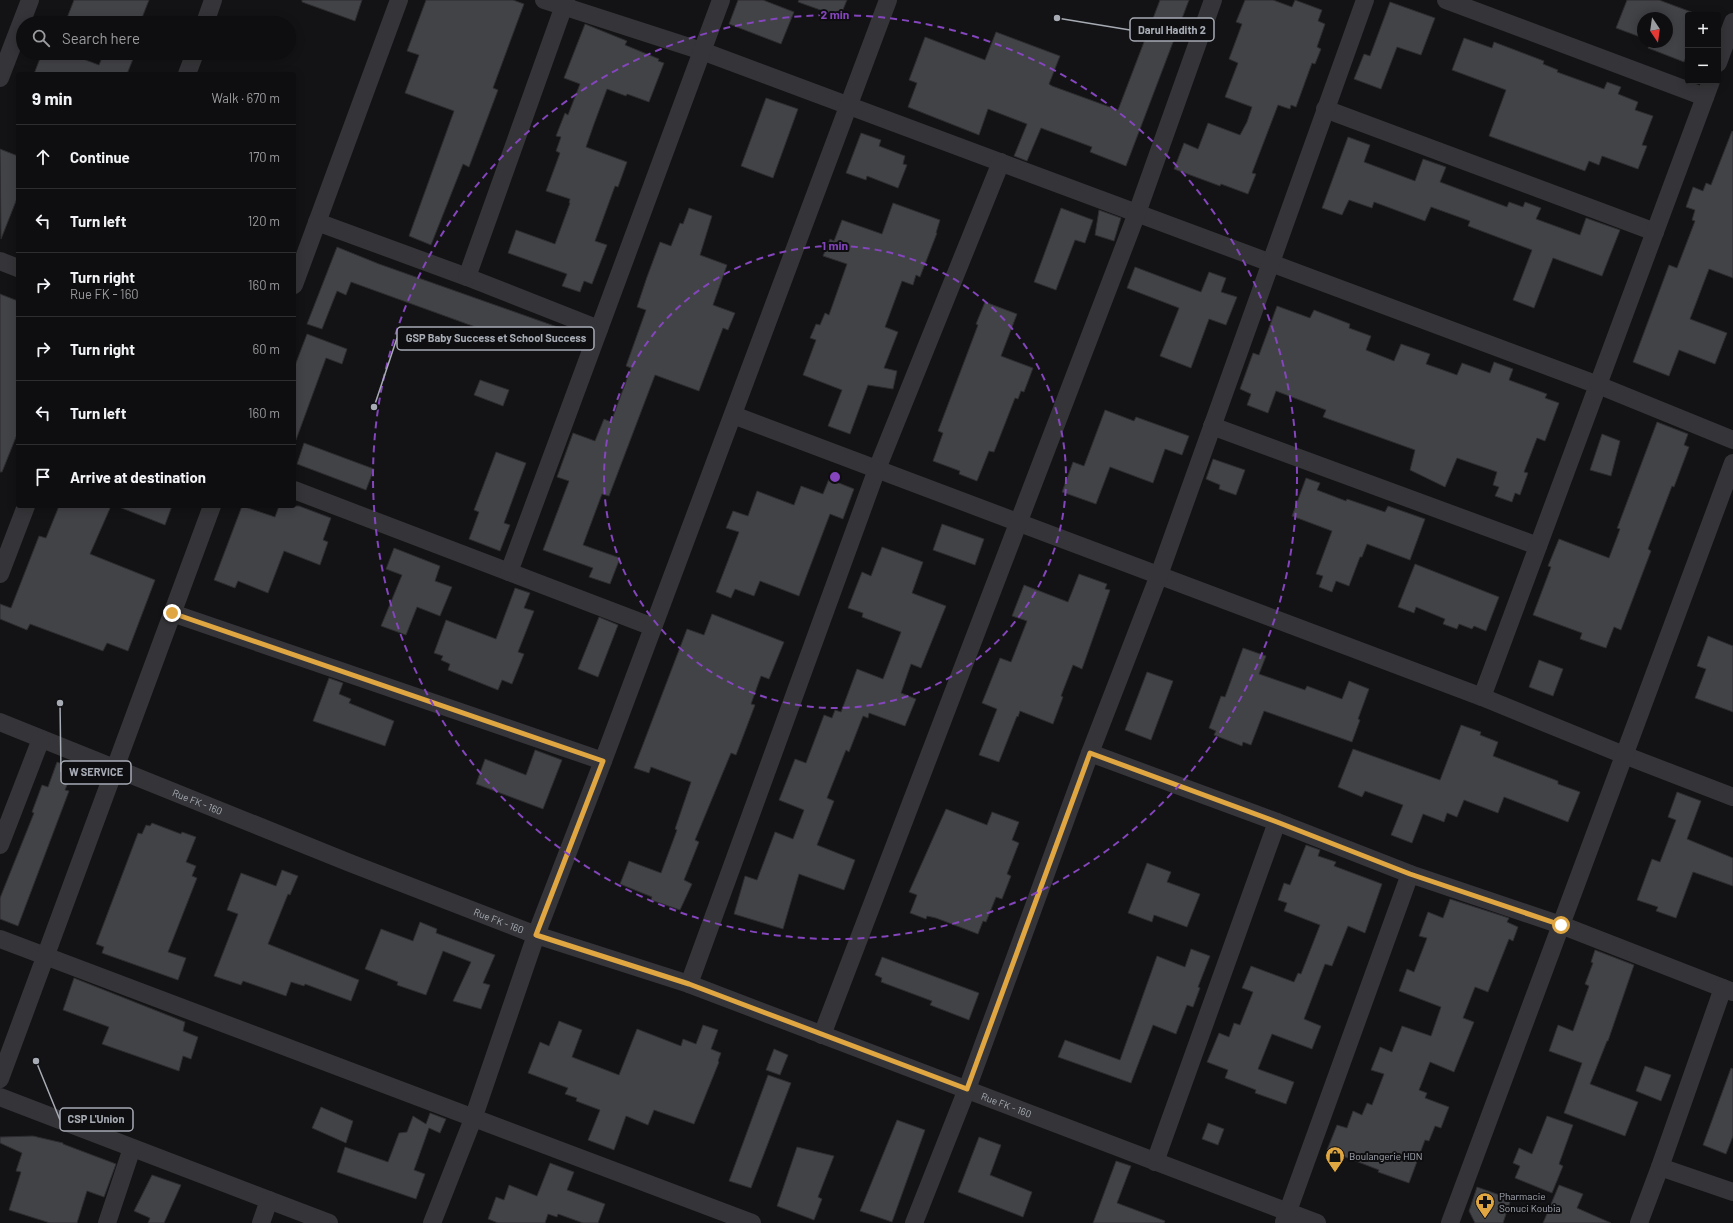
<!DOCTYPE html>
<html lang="en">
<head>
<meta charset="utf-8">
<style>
	:root { --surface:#0e0e10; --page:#1c1c1e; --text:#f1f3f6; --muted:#9b9c9f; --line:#2e2e30 }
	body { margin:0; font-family:Barlow,sans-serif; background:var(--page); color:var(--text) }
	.controls { position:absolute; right:12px; top:12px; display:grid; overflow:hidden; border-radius:4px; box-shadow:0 2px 10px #0003 }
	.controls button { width:36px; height:36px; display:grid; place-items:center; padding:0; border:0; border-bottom:1px solid var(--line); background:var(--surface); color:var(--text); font:20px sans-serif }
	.compass { position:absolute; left:1637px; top:12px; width:36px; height:36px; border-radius:50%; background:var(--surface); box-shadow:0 2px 10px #0003; rotate:167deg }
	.stop { position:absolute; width:12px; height:12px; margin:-9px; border:3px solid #dfa641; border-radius:50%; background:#fff }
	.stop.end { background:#dfa641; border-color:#fff; box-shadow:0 1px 4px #0008 }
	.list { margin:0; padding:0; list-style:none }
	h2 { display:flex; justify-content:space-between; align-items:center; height:52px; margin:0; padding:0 16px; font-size:17px }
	h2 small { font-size:13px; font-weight:400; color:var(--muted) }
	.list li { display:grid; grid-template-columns:26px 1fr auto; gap:12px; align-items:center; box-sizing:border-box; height:64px; padding:0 16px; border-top:1px solid var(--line) }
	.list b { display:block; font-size:15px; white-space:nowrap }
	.list p { margin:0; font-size:13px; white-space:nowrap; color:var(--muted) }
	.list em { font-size:13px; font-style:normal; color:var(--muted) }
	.icon { flex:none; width:22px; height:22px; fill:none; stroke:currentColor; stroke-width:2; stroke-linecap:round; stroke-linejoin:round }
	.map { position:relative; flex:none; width:1733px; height:1223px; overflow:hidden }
	.search { position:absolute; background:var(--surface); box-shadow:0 2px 10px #0003; left:16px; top:16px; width:280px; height:44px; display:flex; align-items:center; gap:10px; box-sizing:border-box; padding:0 14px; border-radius:22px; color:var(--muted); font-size:15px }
	.panel { position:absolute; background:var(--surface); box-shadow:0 2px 10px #0003; left:16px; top:72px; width:280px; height:436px; border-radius:4px }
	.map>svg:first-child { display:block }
	.building { fill:#424347; stroke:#2d2d30 }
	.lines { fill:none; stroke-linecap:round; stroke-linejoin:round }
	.minor { stroke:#353539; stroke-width:18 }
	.route { stroke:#dfa641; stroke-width:5 }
	.ring { fill:none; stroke:#8445bd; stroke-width:2; stroke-dasharray:7 5 }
	.labels { text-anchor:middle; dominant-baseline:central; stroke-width:4; stroke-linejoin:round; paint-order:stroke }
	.street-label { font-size:10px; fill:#a6abb4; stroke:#0e0e10 }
	.poi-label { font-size:10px; fill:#a6abb4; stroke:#0e0e10; text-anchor:start }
	.centre { fill:#8445bd; stroke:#0e0e10; stroke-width:2 }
	.ring-label { font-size:12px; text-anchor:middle; font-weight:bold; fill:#8445bd; stroke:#0e0e10; stroke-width:4; stroke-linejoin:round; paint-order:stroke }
	.leader { fill:none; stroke:#a6abb4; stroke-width:1.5 }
	.callout-dot { fill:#a6abb4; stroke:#0e0e10; stroke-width:1.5 }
	.callout { fill:#0e0e10; stroke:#a6abb4; stroke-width:1.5 }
	.callout-label { font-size:11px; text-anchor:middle; font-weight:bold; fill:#a6abb4 }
</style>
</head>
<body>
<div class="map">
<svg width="1733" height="1223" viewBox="0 0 1733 1223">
	<rect width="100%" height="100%" fill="#131315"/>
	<!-- building -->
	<g class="building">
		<path d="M74,0H149L140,23L123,18L122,23H65Z"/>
		<path d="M302,0H362L355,21L302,2Z"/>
		<path d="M426,0H513L524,4L493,88L498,90L469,167L463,164L431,245L409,236L454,111L405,93L419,55L407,51Z"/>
		<path d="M738,0H763L794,12L781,44L729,24Z"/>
		<path d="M799,0H847L840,17L798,2Z"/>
		<path d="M1160,0H1189L1126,166L1090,152L1092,147L1041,128L1027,161L1014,156L1027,124L988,109L979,135L908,107L917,83L909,80L925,37L985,60L996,32L1060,56L1049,84L1052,86L1118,110Z"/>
		<path d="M1245,0H1273L1292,7L1295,0L1322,10L1318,21L1325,24L1317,47L1321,49L1315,64L1312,63L1296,107L1291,105L1290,109L1278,105L1252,173L1256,174L1248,194L1221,184L1220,186L1174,169L1184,143L1198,149L1208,123L1240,135L1247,122L1252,107L1225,97L1238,63L1229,59L1242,24L1236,22Z"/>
		<path d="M1627,0H1659L1694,13L1693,15H1688V52L1684,62L1648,48L1651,42H1667V18H1643V38L1616,28Z"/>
		<path d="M1390,2L1435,18L1421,55L1397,47L1381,89L1354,79L1364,54L1370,56Z"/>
		<path d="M585,24L627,41L625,45L659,59L658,61L664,63L649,102L627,94L626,96L607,89L594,124L586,147L627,162L618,187L615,186L595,241L607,245L592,284L584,281L580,292L562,286L567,274L508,253L516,230L555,244L570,203H569L570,199L546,191L560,153L556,151L561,137L556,136L565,113L568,115L580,84L564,78Z"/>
		<path d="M1464,38L1492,48L1494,42L1544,61L1543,64L1558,70L1557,72L1604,89L1607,82L1621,87L1618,94L1638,102L1635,110L1653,116L1642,145L1647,146L1638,169L1602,156L1599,165L1589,161L1585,171L1489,136L1506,90L1452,70Z"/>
		<path d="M42,53H67L99,65L104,53H118L133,59L127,74H34Z"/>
		<path d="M766,98L798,109L773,178L741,166Z"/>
		<path d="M1732,131L1733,132V278L1709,269L1690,319L1727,333L1715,364L1679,350L1669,376L1633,362L1669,265L1677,268L1695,221L1692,220L1695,210L1686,207L1693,187L1703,191L1706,183L1711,185Z"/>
		<path d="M861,133L881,140L879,146L905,156L903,164L907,165L898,188L867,176L866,180L846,173Z"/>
		<path d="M1348,137L1370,145L1364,162L1415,181L1423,159L1446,167L1440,182L1507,207L1509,202L1523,207L1525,202L1541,208L1536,219L1580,235L1586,218L1620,230L1602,276L1553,258L1534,308L1513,300L1532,250L1468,226L1470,221L1431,207L1425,221L1374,202L1372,208L1349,200L1342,215L1322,208Z"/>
		<path d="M0,149L18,156V196L1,239Z"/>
		<path d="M893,203L940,220L936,233H937L920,277L916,275L913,285L902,281L885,327L898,332L884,368L897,371L893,389L868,385L850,434L828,426L842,390L803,375L816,340L810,338L816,324L820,325L825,313L829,315L847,264L823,256L830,239L834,241L842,220L882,234Z"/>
		<path d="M689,208L712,216L700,255L727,265L713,305L735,313L728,330L723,328L699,391L655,375L609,496L602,494L583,545L620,558L610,584L589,577L593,568L543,550L569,481L557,477L573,433L595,441L604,419L611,422L631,368L626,366L646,310L637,307L647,277L660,242L671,246L680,223L683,224Z"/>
		<path d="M1061,208L1093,220L1085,243L1075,240L1056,290L1034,282Z"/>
		<path d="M1099,210L1121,218L1114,241L1095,235Z"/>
		<path d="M337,247L379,264L580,335L574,350L544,340L541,349L493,331L492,333L351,282L346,295L337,291L322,329L307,324Z"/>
		<path d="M1135,267L1201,292L1209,272L1226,278L1221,292L1237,297L1226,325L1209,319L1191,368L1160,356L1179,308L1127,288Z"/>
		<path d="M0,294L18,301V432L2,472H0Z"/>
		<path d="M985,302L1017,314L1001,356L1033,368L1024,392L1021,391L1018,399L1015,398L994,452L989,451L977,481L959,474L960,471L933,461L943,433L938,431L978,325L976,324Z"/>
		<path d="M1277,306L1310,318L1314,310L1350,324L1349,328L1371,336L1366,350L1394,361L1401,344L1430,354L1426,364L1457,375L1462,363L1490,373L1494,362L1513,369L1509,380L1547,394L1545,398L1559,403L1545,441L1537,438L1524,472L1528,473L1520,495L1515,493L1512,502L1495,496L1499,487L1493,485L1497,472L1457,458L1445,487L1410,470L1415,450L1323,417L1326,410L1276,391L1268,413L1247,405L1251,394L1240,389L1253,353L1259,355Z"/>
		<path d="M307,334L347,349L342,364L326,358L296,440H294V368Z"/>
		<path d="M480,380L509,390L503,406L474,395Z"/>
		<path d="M1105,410L1134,421L1136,417L1189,436L1182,455L1165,449L1153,483L1110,467L1096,504L1062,492L1073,462L1084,466Z"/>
		<path d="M1657,422L1688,434L1684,445L1689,447L1674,487L1672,486L1648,549L1651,551L1621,630L1614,627L1606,648L1580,639L1582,633L1533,615L1551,567L1548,566L1559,539L1609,558L1620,529L1617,528L1618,526Z"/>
		<path d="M1602,434L1620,441L1611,476L1590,470Z"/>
		<path d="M304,443L374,469L366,490L297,464Z"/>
		<path d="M496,452L526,463L504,523L510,525L500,551L469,539L479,512L474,510Z"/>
		<path d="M1213,459L1245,470L1236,495L1219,489L1220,485L1206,479Z"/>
		<path d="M1306,478L1320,483L1317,490L1346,501L1347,499L1385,512L1388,506L1425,519L1410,560L1367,544L1362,557H1360L1349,586L1336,581L1332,592L1319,587L1323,576L1316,574L1332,531L1292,516Z"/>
		<path d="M829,479L854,489L843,519L830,514L799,596L760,581L754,596L735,589L731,598L716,592L739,532L726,528L733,511L748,516L757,491L794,505L801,486L823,494Z"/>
		<path d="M59,506H111L90,554L155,580L128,651L107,643L103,651L30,624L27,630L0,619V604L11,608L39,536L46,538Z"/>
		<path d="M120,506H172L165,525L119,507Z"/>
		<path d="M242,506L275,517L279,506H299L331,518L323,540L328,542L320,565L284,551L268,593L238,581L235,588L214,580Z"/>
		<path d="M942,524L984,539L975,565L933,550Z"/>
		<path d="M882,547L923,562L912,593L946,606L921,668L911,664L901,693L916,699L905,726L869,713L868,718L863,716L849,752L846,750L827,798L834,801L817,845L855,860L844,890L799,874L783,929L734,914L745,876L757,880L775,832L793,839L804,810L779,800L795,759L806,763L824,715L832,718L835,710L841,712L857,669L883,679L901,632L862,617L863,613L848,608L862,572L871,576Z"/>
		<path d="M394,548L440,566L435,581L452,587L440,616L417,607L406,635L381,626L402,575L386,569Z"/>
		<path d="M1415,564L1499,597L1486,631L1474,626L1472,629L1459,624L1457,629L1443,624L1445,619L1416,607L1414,613L1398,607Z"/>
		<path d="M1079,574L1107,584L1105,589L1110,590L1082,669L1073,665L1061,696L1063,697L1053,724L1020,711L1018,717L1017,716L999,762L979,755L997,709L982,703L1000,658L1011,662L1027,621L1012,616L1024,585L1068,602Z"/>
		<path d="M515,588L530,593L524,608L534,611L518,652L524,654L512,684L502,680L498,690L448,670L450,664L441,660L443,656L434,653L446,620L496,639Z"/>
		<path d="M712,614L784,642L769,679L761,676L751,704L755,705L736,755L731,753L695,840L699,842L684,880L692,884L680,910L651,900L652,897L620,884L629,861L661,873L677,830L675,829L691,782L651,767L649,773L634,768L687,629L704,635Z"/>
		<path d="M599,617L618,625L598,677L578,669Z"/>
		<path d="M1708,636L1733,646V712L1695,698L1706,669L1697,666Z"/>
		<path d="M1243,648L1266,656L1259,674L1305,690L1307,686L1342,699L1349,681L1369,689L1358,719L1360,720L1352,742L1264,711L1251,745L1243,742L1242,746L1214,735L1216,731L1209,728L1221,696L1225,697Z"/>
		<path d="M1539,660L1563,669L1553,696L1529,687Z"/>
		<path d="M1147,672L1173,681L1151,740L1125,730Z"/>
		<path d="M329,678L343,683L339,694L351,699L349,703L394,721L385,746L313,721Z"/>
		<path d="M1461,725L1481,732L1480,735L1498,742L1493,756L1558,781V784L1580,792L1568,822L1504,797L1498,813L1464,800L1457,817L1447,813L1444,822L1423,814L1412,843L1391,835L1403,805L1365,791L1362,797L1338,787L1353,749L1440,780Z"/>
		<path d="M535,750L562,760L543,809L476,784L485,759L526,775Z"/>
		<path d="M57,762L74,768L65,790L69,791L18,926L0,919V898L34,813L32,812L42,785L48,787Z"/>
		<path d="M1677,792L1701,801L1687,839L1733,858V886L1693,872L1676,918L1656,911L1658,907L1637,900L1652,859L1660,862L1676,820L1668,817Z"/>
		<path d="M946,809L987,825L992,812L1019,822L1012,840L1019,843L1007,874L1011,876L1002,899L996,897L986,922L983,921L978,934L936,918L927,916L926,919L910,913L917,895L909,892Z"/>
		<path d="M152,823L181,834L182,832L196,837L186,862L196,866L192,876L197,878L168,952L186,958L178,980L102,953L104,947L96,944L138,833L142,834L146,825L150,826Z"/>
		<path d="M1306,845L1320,850L1318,856L1336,862L1334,866L1382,884L1365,933L1348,926L1332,966L1325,964L1304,1019L1321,1026L1312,1049L1272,1034L1258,1069L1294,1082L1286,1104L1255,1093L1256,1090L1225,1078L1228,1070L1207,1062L1219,1033L1229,1037L1234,1023L1240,1025L1253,992L1242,988L1251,966L1294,982L1298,973L1301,974L1320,925L1284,911L1287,903L1278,900L1284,883L1290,885Z"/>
		<path d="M1147,863L1171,872L1167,882L1200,894L1187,927L1154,915L1152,922L1128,913Z"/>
		<path d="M282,870L298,876L290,895L288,894L268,944L359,980L351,1001L305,984L304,986L291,982L286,996L243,981L241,985L214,976L238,914L227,910L241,873L276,886Z"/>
		<path d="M1450,899L1509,918L1507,922L1518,927L1513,941L1509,939L1488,992L1475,987L1463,1018L1474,1022L1454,1072L1430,1062L1419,1090L1427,1093L1425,1098L1449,1107L1441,1128L1435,1126L1429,1141L1425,1140L1409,1183L1378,1172L1379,1170L1327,1150L1337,1125L1347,1128L1353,1111L1362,1115L1367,1103L1372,1105L1384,1074L1371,1070L1380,1047L1392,1052L1402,1026L1431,1036L1441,1007L1399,991L1407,969L1414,972L1427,938L1419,936L1428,912L1443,918Z"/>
		<path d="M420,922L437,929L436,933L495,955L483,983L490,985L481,1009L453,1001L471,962L443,951L426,995L397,985L398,982L365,969L381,929L413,941Z"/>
		<path d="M1191,949L1210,956L1198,987L1200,988L1193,1007L1187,1005L1176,1034L1153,1025L1131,1083L1058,1057L1065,1040L1120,1060L1157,956L1185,967Z"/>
		<path d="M1595,950L1634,965L1608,1041H1607L1590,1084L1638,1102L1625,1136L1564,1113L1582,1063L1549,1051L1558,1025L1573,1031L1589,986L1585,984L1593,963L1591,962Z"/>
		<path d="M882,957L979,993L969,1020L930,1005L932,1001L881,982L882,978L875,975Z"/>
		<path d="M74,978L185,1022L183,1031L198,1037L191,1059L183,1056L179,1071L102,1044L109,1027L63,1010Z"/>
		<path d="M559,1021L582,1030L572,1057L619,1075L637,1029L681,1046L683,1039L696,1044L703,1025L718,1030L711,1049L721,1053L718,1061L719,1062L694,1124L654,1110L648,1125L626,1116L614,1150L588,1140L600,1110L576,1101L577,1098L565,1094L568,1088L528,1073L540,1042L549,1046Z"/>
		<path d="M774,1049L788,1055L780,1075L766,1070Z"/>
		<path d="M1645,1066L1671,1075L1661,1101L1636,1091Z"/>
		<path d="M1731,1068L1733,1069V1136L1726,1154L1703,1145Z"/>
		<path d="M768,1075L791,1083L751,1188L729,1181Z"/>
		<path d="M321,1107L353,1121L346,1143L312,1128Z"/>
		<path d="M430,1113L446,1119L440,1133L429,1128L414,1170L425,1174L416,1199L337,1172L345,1147L388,1162L399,1133L407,1132L413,1116L426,1124Z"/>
		<path d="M1547,1116L1573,1125L1559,1164L1563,1166L1552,1193L1515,1178L1520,1166L1513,1163L1519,1148L1532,1154Z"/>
		<path d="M897,1120L925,1130L892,1222L860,1211Z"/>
		<path d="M1208,1123L1224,1129L1218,1145L1202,1139Z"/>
		<path d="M33,1136L63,1143V1144L116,1164L104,1197L87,1191L77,1223H50L9,1210L21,1172L16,1171L22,1153L0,1143V1137Z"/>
		<path d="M979,1137L1001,1145L990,1175L1032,1192L1023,1217L958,1192Z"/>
		<path d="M797,1147L834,1156L818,1197L822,1199L814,1220L777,1206Z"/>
		<path d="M1116,1161L1131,1166L1117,1203L1165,1221L1164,1223H1093Z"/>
		<path d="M550,1163L574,1172L567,1190L605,1204L598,1223H583L558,1214L557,1217L548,1214L545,1223H498L488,1219L496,1197L504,1200L509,1185L537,1196Z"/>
		<path d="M152,1175L181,1185L164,1223H148L150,1218L134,1211Z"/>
		<path d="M1559,1185L1583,1194L1577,1208L1611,1223H1543Z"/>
		<path d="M1477,1187L1511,1199L1503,1223H1475L1469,1211Z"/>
	</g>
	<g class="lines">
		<!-- minor -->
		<g class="minor">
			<path d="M544,0L702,51L1598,385L1733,440"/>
			<path d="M1446,0L1705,97"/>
			<path d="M205,23L213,0"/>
			<path d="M1718,63L1733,22"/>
			<path d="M187,74L195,53"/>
			<path d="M0,78L30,0"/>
			<path d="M1325,109L1655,232"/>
			<path d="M317,222L467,277L599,329"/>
			<path d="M0,261L18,268"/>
			<path d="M467,277L566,0"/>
			<path d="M294,285L399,0"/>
			<path d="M733,415L1482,697L1624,755L1733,797"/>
			<path d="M1212,426L1538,546"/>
			<path d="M294,490L653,627"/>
			<path d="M509,572L721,0"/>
			<path d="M0,574L26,506"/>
			<path d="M172,613L603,761"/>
			<path d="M1482,697L1711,81"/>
			<path id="s1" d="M0,722L350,863L536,935L689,984L1317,1223"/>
			<path d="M1090,753L1277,822L1410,874L1561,925L1733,992"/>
			<path d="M0,845L41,739"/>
			<path d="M0,939L752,1223"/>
			<path d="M689,984L877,469L1001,162"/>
			<path d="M822,1035L1137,213L1213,0"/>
			<path d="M0,1079L212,506"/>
			<path d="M0,1097L329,1223"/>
			<path d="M1155,1162L1277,822"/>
			<path d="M1660,1167L1733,1192"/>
			<path d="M1284,1222L1410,874"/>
			<path d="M107,1223L132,1148"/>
			<path d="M261,1223L269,1200"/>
			<path d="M432,1223L473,1119L536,935L603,761L888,0"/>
			<path d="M914,1223L967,1089L1090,753L1159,575L1365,0"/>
			<path d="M1450,1223L1733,463"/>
			<path d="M1639,1223L1660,1167L1723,988"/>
		</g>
	</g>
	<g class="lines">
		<!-- route -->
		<path class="route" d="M172,613L603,761L536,935L689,984L967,1089L1090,753L1277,822L1410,874L1561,925"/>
	</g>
	<!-- distance rings -->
	<g class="ring">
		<circle cx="835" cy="477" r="231"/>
		<circle cx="835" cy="477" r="462"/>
	</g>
	<!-- icons -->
	<defs>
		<symbol id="shop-pin" viewBox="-11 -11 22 30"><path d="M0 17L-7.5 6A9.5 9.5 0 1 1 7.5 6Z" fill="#dfa641" stroke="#0e0e10"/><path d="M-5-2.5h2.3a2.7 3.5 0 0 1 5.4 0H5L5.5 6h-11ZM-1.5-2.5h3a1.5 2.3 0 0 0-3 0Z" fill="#111"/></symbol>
		<symbol id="pharmacy-pin" viewBox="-11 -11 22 30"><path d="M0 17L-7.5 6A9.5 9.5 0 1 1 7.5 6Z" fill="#dfa641" stroke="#0e0e10"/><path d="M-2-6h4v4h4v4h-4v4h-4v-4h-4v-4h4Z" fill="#111"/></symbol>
	</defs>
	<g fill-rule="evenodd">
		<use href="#shop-pin" x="1324" y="1145" width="22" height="30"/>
		<use href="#pharmacy-pin" x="1474" y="1191" width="22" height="30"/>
	</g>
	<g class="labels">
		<!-- street labels -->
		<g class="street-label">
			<text stroke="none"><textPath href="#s1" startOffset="213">Rue FK - 160</textPath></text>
			<text stroke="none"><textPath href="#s1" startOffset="537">Rue FK - 160</textPath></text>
			<text stroke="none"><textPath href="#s1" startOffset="1077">Rue FK - 160</textPath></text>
		</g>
		<!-- poi labels -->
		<g class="poi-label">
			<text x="1349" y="1156">Boulangerie HDN</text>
			<text x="1499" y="1196">Pharmacie<tspan x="1499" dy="12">Sonuci Koubia</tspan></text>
		</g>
	</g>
	<circle cx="835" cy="477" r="6" class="centre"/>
	<g class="ring-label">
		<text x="835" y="19">2 min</text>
		<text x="835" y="250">1 min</text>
	</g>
	<!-- callouts -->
	<path class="leader" d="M1057 18L1130 30M374 407L397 338M60 703L61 772M36 1061L60 1120"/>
	<g class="callout-dot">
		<circle cx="1057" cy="18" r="4"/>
		<circle cx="374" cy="407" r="4"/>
		<circle cx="60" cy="703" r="4"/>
		<circle cx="36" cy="1061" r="4"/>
	</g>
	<g class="callout">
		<rect x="1130" y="18" width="84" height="23" rx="4"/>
		<rect x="397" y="327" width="197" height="23" rx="4"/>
		<rect x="61" y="761" width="70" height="23" rx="4"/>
		<rect x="60" y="1108" width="73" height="23" rx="4"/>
	</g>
	<g class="callout-label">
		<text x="1172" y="34">Darul Hadith 2</text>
		<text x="496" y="342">GSP Baby Success et School Success</text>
		<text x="96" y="776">W SERVICE</text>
		<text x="96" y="1123">CSP L'Union</text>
	</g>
</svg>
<div class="controls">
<button>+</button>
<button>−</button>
</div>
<svg class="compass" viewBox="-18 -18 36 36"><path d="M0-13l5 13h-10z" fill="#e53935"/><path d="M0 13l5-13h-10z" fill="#9b9c9f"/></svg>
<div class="stop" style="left:1561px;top:925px"></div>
<div class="stop end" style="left:172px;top:613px"></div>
<div class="search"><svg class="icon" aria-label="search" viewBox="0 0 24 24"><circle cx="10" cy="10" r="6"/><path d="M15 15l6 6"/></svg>Search here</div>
<section class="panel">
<h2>9 min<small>Walk · 670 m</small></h2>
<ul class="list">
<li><svg class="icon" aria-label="ahead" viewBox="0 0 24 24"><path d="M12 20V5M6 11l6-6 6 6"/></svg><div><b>Continue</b></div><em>170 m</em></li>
<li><svg class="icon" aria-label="left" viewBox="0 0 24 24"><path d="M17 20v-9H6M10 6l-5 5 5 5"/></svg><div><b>Turn left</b></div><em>120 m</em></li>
<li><svg class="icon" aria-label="right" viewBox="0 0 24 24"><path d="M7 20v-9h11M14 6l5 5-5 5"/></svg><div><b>Turn right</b><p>Rue FK - 160</p></div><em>160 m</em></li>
<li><svg class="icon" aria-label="right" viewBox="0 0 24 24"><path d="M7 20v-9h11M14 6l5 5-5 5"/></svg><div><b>Turn right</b></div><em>60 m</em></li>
<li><svg class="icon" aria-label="left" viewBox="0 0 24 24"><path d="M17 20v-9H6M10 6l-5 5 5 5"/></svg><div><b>Turn left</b></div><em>160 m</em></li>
<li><svg class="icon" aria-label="arrive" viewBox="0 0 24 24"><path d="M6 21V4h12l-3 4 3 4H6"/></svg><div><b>Arrive at destination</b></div></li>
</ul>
</section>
</div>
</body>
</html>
